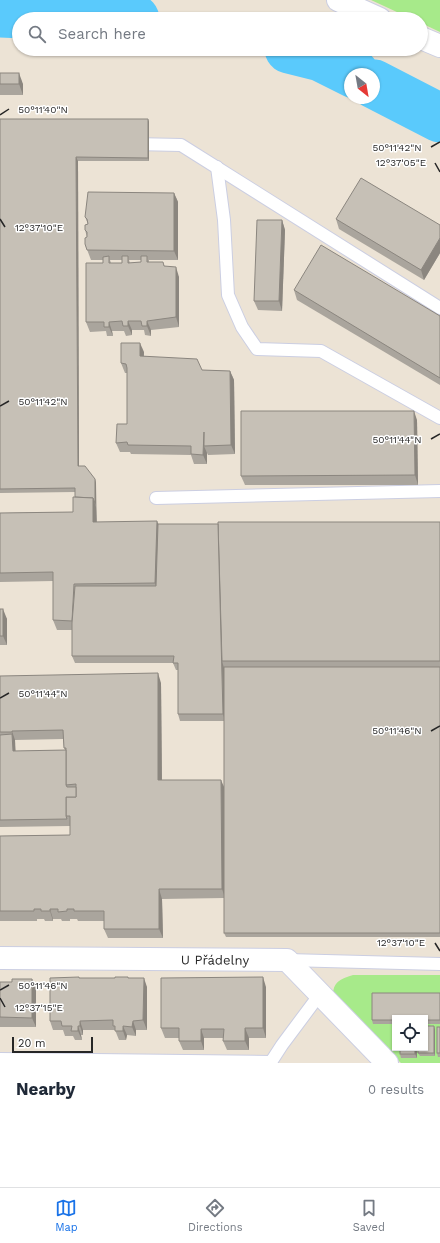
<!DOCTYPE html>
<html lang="en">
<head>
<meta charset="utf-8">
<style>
	:root { --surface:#fff; --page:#f2f2f3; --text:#1f2937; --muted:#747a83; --line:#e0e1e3; --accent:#1a73e8 }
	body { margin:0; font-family:"Work Sans",sans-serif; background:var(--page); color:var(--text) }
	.controls { position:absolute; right:12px; bottom:12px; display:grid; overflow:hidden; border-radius:0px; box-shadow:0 1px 3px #0004 }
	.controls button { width:36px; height:36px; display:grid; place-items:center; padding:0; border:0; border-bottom:1px solid var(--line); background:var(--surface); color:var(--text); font:20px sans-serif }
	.compass { position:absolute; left:344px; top:68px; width:36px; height:36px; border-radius:50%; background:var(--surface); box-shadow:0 1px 3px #0004; rotate:149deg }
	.scale { position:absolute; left:12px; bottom:10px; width:81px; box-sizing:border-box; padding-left:4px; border:2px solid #262626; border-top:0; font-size:11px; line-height:14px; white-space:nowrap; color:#262626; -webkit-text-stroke:3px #fff; paint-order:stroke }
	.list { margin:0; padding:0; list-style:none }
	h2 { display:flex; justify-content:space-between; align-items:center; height:52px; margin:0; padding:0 16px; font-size:17px }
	h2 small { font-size:13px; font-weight:400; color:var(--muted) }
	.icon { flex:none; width:22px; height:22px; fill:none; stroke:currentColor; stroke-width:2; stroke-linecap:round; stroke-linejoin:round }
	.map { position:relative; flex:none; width:440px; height:1063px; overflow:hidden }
	.search { position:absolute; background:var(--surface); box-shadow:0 1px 3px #0004; left:12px; right:12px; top:12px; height:44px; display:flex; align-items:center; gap:10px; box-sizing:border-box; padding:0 14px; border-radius:22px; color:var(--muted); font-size:15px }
	.sheet { height:124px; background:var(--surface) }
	nav { display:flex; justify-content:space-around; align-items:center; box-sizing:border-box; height:56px; border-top:1px solid var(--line); background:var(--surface); font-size:11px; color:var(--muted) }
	nav a { display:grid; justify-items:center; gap:2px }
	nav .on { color:var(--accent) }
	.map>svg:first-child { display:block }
	.green { fill:#a7ea8a; fill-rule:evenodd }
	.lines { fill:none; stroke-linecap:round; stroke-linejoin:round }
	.river { stroke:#5acafc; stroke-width:49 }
	.service-casing { stroke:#cbcee2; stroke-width:14 }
	.minor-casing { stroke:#cbcee2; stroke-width:24 }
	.service { stroke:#fff; stroke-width:12 }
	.minor { stroke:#fff; stroke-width:22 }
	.wall { fill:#aaa59d; fill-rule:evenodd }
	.shaded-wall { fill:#8b867f }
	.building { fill:#c6c0b6; stroke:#8b867f }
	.ticks { fill:none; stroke:#262626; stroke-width:1.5 }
	.labels { text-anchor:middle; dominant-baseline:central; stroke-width:3; stroke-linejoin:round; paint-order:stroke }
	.street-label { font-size:13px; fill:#262626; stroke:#fff }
	.ticks-label { font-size:10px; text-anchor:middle; fill:#262626; stroke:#fff; stroke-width:3; stroke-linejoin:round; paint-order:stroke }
</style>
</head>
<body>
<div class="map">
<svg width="440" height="1063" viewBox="0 0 440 1063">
	<rect width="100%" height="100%" fill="#ece3d5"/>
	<!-- green -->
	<g class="green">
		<path d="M371,0H440V32L421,23V19H412Z"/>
		<path d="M353,975H440V1063H401L333,998C332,983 339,979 353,975ZM395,1018H425V1048H395Z"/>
	</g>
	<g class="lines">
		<!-- river -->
		<g class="river">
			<path d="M0,13L135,19"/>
			<path d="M289,49L321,57L355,74"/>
			<path d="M374,84L440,118"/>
		</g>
		<defs>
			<g id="service">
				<path d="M133,144L181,145L440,308"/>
				<path d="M217,167L224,220L228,295L242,327L257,349L321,351L440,418"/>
				<path d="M156,498L440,491"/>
				<path d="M287,960L440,964"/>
				<path d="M0,1059L271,1062L282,1045L320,994"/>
			</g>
			<g id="minor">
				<path d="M338,0L380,19"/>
				<path d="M421,38L440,46"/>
				<path id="s1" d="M0,958L287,960L387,1063"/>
			</g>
		</defs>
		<!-- service casing -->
		<use href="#service" class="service-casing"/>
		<!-- minor casing -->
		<use href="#minor" class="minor-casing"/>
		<!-- service -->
		<use href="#service" class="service"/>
		<!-- minor -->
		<use href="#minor" class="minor"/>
	</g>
	<!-- wall -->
	<g class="wall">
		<path d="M0,73L23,84V95H0Z"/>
		<path d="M0,119H148L149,122V161H78L79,466L95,479L96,483L97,522L158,524H218L440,522V937H226L224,933V898L162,899L163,938H108L104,929V921H78L77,919H70V921H62L61,919H53V921H45L44,919H37V921H0V836L70,835V826L0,827V676L161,683L162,780L224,787V721H180L178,714V670H176L173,663H75L72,656V630H57L53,620V581L0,582V513L73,512L75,497V492L0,493ZM63,739L64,748L65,750L15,751V740Z"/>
		<path d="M174,193L178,202V260H149V262L165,266L179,277V327L151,330V336L145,335L144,330H132V335L126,336L124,331H112L113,336H107L106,331L90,332L86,322L103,263V260H91L85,244L87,237L85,230L88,224L85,217ZM110,260H122V263H111ZM129,260H141V262L130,263Z"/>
		<path d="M336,219L440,225V253L424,280L339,229Z"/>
		<path d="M282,220L285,230L282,311L258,310L254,301Z"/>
		<path d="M294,290L440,316V385L297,300Z"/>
		<path d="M144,352V356L202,370L230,371L234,380L235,454L208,455L207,453V464H194L191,455L131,454L130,452H120L116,443L127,424V373H125L121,363Z"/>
		<path d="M417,420L418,485H245L241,476Z"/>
		<path d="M0,609L7,619V645H0Z"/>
		<path d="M79,978H129L147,987V1030H136V1036L127,1035L126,1040H119L115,1030H83V1035H81L82,1040H75L73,1036H65L63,1030H53L50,1021Z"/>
		<path d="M32,979L36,988V1027H0V982H12Z"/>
		<path d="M266,987V1038H249V1050H227L223,1041V1038H204V1050H183L179,1041V1038H165L161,1028Z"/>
		<path d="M440,993V1024H425V1018H395V1024H373L372,1020Z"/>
		<path d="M434,1026L435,1030V1056H420L418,1053Z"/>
		<path d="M440,1027V1057H438L437,1053Z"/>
		<path d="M417,1048V1058H401L400,1054Z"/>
	</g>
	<!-- shaded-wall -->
	<g class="shaded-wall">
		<path d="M19,73L23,84V95L19,84Z"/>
		<path d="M148,119L149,122V161L148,158Z"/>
		<path d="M76,157L78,161L79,470L78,466Z"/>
		<path d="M174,193L178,202V260L174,251Z"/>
		<path d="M282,220L285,230L282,311L279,301Z"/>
		<path d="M440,238V253L424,280L421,270Z"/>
		<path d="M176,267L179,277V327L176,317Z"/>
		<path d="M128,321L132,330V335L128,326Z"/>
		<path d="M147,321L151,330V336L147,326Z"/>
		<path d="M109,322L112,331L113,336L109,327Z"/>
		<path d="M140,343L144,352L143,366L140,356Z"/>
		<path d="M230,371L234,380L235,454L231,445Z"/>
		<path d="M414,411L417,420L418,485L415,475Z"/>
		<path d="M204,432V446L207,453V464L203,455Z"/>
		<path d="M95,479L96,483V507L95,503Z"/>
		<path d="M93,498L96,507L97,532L93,522Z"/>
		<path d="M157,521L161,530L158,593L155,583Z"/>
		<path d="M3,609L7,619V645L3,636Z"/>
		<path d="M222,661L224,668L225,721L223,714Z"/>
		<path d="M158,673L161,683L162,790L158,780Z"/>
		<path d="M12,731L15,740L16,758L13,751L12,734Z"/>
		<path d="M221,780L225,789V898L222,889Z"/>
		<path d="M159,889L162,899L163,938L159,929Z"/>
		<path d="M50,909L53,919V921L50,911Z"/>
		<path d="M263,977L266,987V1038L263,1028Z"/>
		<path d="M144,978L147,987V1030L143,1020Z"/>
		<path d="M32,979L36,988V1027L32,1018Z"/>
		<path d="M80,1021L83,1030V1035L80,1026Z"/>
		<path d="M133,1021L136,1030V1036L132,1027Z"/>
		<path d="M78,1026L81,1035L82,1040L78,1031Z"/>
		<path d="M123,1026L127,1035L126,1040L123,1031Z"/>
		<path d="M434,1026L435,1030V1056L434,1053Z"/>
		<path d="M245,1028L249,1038V1050L245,1041Z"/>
		<path d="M201,1029L204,1038V1050L201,1041Z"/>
		<path d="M415,1048H417V1058L415,1054Z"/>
	</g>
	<!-- building -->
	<g class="building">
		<rect x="0" y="73" width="19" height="11"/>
		<path d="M0,119H148V158L76,157L78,466H85L95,479V503L93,498L75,497V488L0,489Z"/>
		<path d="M361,178L440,225V238L421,270L336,219Z"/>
		<path d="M88,192L174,193V251L87,250L85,244V238L87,237V232L85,230V225L88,224L87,219L85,217Z"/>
		<path d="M257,220H282L279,301H254Z"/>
		<path d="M321,245L440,316V378L294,290Z"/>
		<path d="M109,256V263H122V256H128V263L141,262V256H147V262H163L164,266L176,267V317L147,321V326H142L141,321H128V326H123L122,321L109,322V327H104V322H86V263H103V257Z"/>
		<path d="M121,343H140V356L197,359L202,370L230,371L231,445L204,446V432L203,455L191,454V446L128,445L127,442L116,443L117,424H127V368L126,364L121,363Z"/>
		<path d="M241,411H414L415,475L241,476Z"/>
		<path d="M73,497L93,498V522L157,521L155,583L74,584L72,621L53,620V572L0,573V513L73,512Z"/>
		<path d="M218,522H440V661H222Z"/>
		<path d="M158,524H218L223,714H178V663H173L174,656H72V623L75,586H156Z"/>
		<rect x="0" y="609" width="3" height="27"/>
		<rect x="224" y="667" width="216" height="266"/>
		<path d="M158,673V780H221L222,889H159V929H104V911H74V909H67V911L58,912V909H50V911H41V909H34V911H0V836L70,835V816H66V797H76V784L66,785V748H64L63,730L12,731V732H0V676Z"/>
		<path d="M12,734L13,751L66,750V785L67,787H76V797H66V816L67,819L0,820V735Z"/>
		<path d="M79,977V978H115V977H128V978H144L143,1020L133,1021L132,1027L123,1026V1031H115V1026H113V1020L80,1021V1026H78V1031H71L72,1026H62L61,1021H50V978Z"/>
		<path d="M263,977V1028H245V1041H223L224,1029H201V1041H179V1028H161V978Z"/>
		<path d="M12,979H32V1018L0,1017V982H12Z"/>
		<path d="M372,993H440V1020H425V1018H395V1020H372Z"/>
		<path d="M425,1026H434V1053H418V1048H425Z"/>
		<rect x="437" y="1027" width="3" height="26"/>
		<rect x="400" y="1048" width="15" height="6"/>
	</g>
	<!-- ticks -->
	<path class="ticks" d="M0,115L9,109M431,147L440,142M435,163L440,172M0,219L5,227M0,406L9,401M431,439L440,434M0,698L9,693M431,731L440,726M435,943L440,951M0,990L9,985M0,998L5,1007"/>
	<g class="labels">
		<!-- street labels -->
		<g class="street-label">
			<text stroke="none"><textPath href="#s1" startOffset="215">U Přádelny</textPath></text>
		</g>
	</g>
	<g class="ticks-label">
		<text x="43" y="113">50°11'40"N</text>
		<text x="397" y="151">50°11'42"N</text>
		<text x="401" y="166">12°37'05"E</text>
		<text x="39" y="231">12°37'10"E</text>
		<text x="43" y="405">50°11'42"N</text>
		<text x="397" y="443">50°11'44"N</text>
		<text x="43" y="697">50°11'44"N</text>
		<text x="397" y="734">50°11'46"N</text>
		<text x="401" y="946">12°37'10"E</text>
		<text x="43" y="989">50°11'46"N</text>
		<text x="39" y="1011">12°37'15"E</text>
	</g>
</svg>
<div class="controls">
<button><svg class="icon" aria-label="locate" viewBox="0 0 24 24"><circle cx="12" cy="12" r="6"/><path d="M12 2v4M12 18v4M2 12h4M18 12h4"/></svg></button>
</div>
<svg class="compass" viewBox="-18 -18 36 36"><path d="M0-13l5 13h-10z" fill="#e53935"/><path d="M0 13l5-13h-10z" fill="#747a83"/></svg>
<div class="scale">20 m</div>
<div class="search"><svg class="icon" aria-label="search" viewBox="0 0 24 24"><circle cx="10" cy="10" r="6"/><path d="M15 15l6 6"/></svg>Search here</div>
</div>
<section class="sheet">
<h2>Nearby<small>0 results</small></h2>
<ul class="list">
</ul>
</section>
<nav>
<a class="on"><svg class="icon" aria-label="map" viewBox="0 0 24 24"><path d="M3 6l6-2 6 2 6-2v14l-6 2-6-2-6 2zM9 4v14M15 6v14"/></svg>Map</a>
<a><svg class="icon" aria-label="directions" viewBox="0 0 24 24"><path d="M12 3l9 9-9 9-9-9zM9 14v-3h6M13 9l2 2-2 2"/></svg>Directions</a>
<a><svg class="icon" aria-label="saved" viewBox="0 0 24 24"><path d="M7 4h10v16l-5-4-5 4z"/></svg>Saved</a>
</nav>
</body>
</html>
